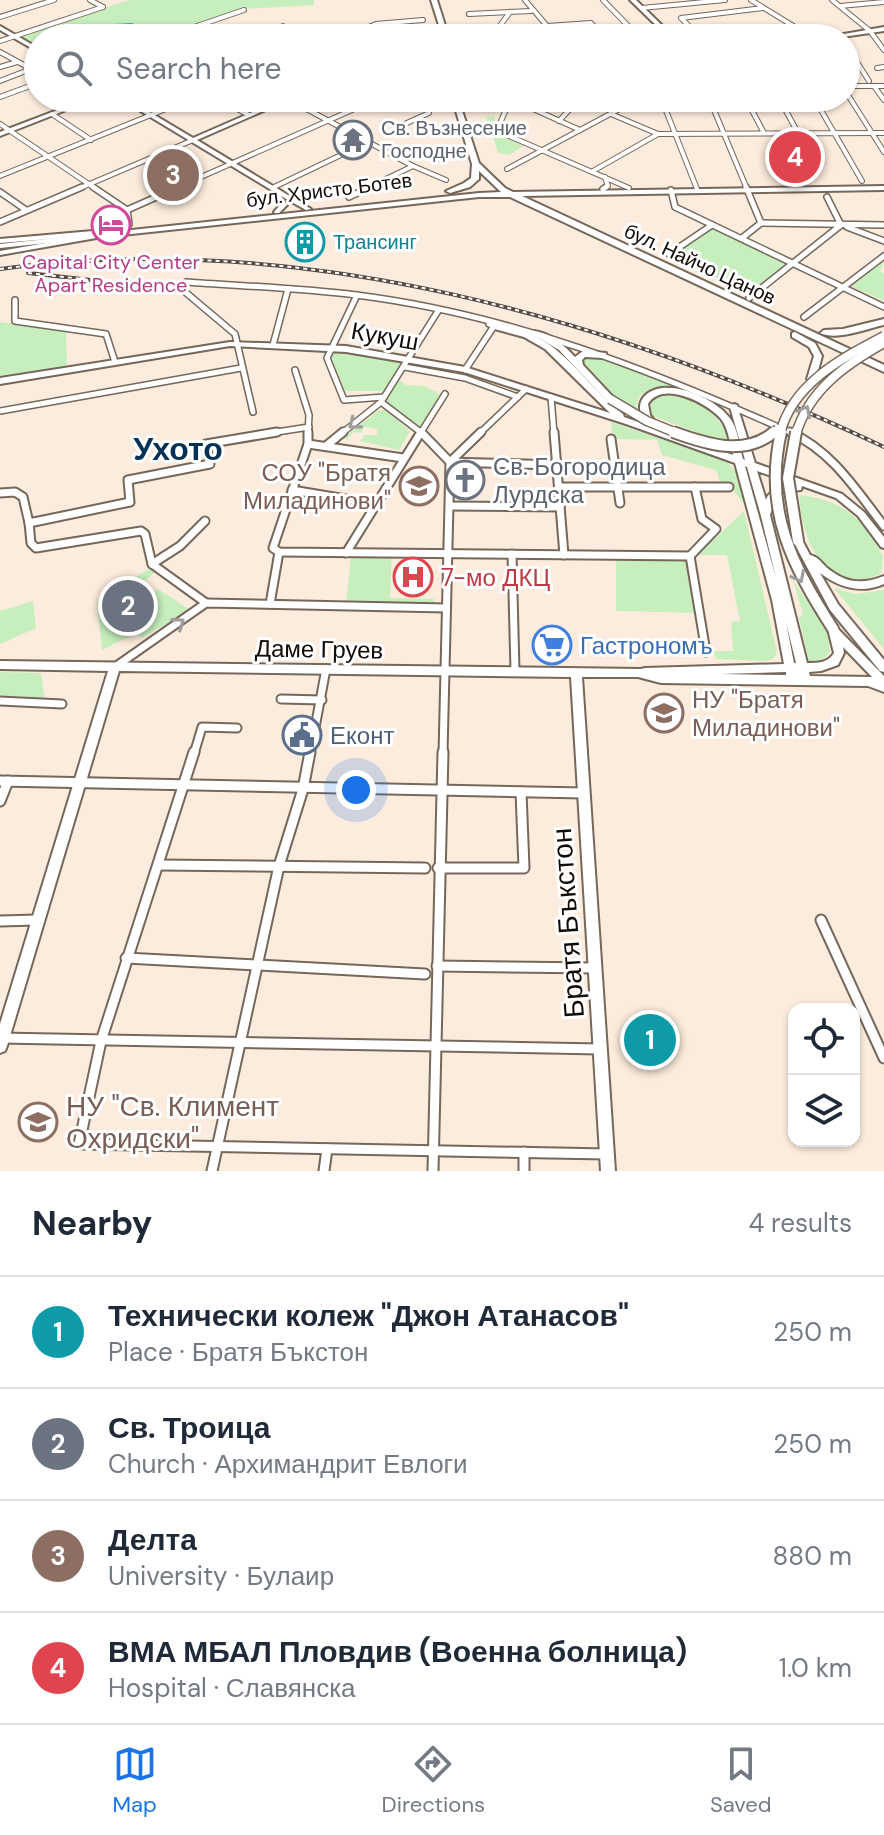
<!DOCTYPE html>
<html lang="en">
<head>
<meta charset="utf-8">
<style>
	:root { --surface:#fff; --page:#f2f2f3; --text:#1f2937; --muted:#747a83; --line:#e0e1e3; --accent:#1a73e8 }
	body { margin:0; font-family:"DM Sans",sans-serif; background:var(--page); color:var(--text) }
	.controls { position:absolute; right:24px; bottom:24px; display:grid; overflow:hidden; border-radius:16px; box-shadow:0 2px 6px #0004 }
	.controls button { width:72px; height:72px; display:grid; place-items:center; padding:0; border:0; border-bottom:2px solid var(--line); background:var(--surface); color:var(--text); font:40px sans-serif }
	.you { position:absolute; left:356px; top:790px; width:28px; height:28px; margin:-20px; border:6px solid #fff; border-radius:50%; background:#1a73e8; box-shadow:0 0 0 12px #1a73e833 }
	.badge { display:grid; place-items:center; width:52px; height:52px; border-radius:50%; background:var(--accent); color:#fff; font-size:26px; font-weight:700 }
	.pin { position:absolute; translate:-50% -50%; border:4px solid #fff; box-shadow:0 2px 8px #0006 }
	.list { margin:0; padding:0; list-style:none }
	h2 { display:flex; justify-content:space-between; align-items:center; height:104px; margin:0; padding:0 32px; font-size:34px }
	h2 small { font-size:26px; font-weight:400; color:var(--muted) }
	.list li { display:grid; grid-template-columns:52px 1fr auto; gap:24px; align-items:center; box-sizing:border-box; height:112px; padding:0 32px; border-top:2px solid var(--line) }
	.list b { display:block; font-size:30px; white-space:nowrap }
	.list p { margin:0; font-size:26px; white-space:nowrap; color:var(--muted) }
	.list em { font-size:26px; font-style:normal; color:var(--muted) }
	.icon { flex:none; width:44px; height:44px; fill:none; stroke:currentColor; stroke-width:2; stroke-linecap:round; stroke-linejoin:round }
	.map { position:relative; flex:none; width:884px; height:1171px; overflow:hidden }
	.search { position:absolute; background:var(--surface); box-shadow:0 2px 6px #0004; left:24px; right:24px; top:24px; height:88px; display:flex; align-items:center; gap:20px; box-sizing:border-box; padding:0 28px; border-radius:44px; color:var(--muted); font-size:30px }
	.sheet { height:552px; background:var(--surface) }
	nav { display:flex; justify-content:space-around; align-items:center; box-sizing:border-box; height:112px; border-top:2px solid var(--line); background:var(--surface); font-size:22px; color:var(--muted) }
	nav a { display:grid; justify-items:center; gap:4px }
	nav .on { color:var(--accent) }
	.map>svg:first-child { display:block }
	.green { fill:#c7efbd }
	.water { fill:#73d7e5; stroke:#569aa3; stroke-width:2 }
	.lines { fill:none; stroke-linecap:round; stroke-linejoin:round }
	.street-far3-casing { stroke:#75675a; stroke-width:6 }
	.street-far2-casing { stroke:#75675a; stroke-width:8 }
	.street-far1-casing { stroke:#75675a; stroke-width:11 }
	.street-casing { stroke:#75675a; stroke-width:13 }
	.secondary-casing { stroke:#75675a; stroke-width:4 }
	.primary-casing { stroke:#75675a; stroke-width:4 }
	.street-far3 { stroke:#fff; stroke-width:4 }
	.street-far2 { stroke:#fff; stroke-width:5 }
	.street-far1 { stroke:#fff; stroke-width:7 }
	.street { stroke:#fff; stroke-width:9 }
	.secondary { fill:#fff; fill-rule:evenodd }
	.primary { fill:#fff; fill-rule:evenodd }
	.rail-casing { stroke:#554c45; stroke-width:4 }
	.rail { stroke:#fff; stroke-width:2; stroke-dasharray:4; stroke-linecap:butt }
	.secondary-bridge-far1-casing { stroke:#75675a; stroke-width:11; stroke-linecap:butt }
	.secondary-bridge-casing { stroke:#75675a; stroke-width:14; stroke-linecap:butt }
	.secondary-bridge-far1 { stroke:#fff; stroke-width:8 }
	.secondary-bridge { stroke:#fff; stroke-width:10 }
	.oneway { stroke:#a09e9c }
	.labels { text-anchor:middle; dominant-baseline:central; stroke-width:6; stroke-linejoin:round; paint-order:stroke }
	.far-worship-label { font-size:20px; fill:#5b616d; stroke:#fff; text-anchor:start }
	.far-street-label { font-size:20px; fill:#120c08; stroke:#fff }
	.far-culture-label { font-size:20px; fill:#0d838f; stroke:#fff; text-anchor:start }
	.far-hotel-label { font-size:20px; fill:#b23c85; stroke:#fff }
	.street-label { font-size:24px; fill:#120c08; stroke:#fff }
	.worship-label { font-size:24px; fill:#5b616d; stroke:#fff; text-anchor:start }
	.education-label { font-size:24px; fill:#785e54; stroke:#fff; text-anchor:end }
	.health-label { font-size:24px; fill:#be3a42; stroke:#fff; text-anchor:start }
	.shop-label { font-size:24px; fill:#366cbe; stroke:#fff; text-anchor:start }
	.service-label { font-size:24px; fill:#4e5e75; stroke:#fff; text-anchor:start }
	.near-street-label { font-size:28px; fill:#120c08; stroke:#fff }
	.near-education-label { font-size:28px; fill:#785e54; stroke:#fff; text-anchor:start }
	.district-label { font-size:32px; font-weight:bold; fill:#023155; stroke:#fff }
</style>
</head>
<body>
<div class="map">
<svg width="884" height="1171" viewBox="0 0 884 1171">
	<rect width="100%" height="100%" fill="#fcecdd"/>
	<!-- green -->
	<g class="green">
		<path d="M129,0H314V5L243,9L160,38H38V46L19,36Z"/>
		<path d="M495,116C495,135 507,138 523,146L509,155L498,153L492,134L480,135L478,128L489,127L486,117Z"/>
		<path d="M713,227L792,262L751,294L671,256Z"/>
		<path d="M881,261L884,263L880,271L884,274V301L849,285Z"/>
		<path d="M0,322L66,331L67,367L0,377Z"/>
		<path d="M333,349H346L405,363L396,377L406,385L424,386L440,394L419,430L386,402L382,391H345L329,353Z"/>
		<path d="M587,356L624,365L682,389C665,385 651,385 638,398L636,411L603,388L582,362Z"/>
		<path d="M663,393C696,396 722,413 731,445L652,416L647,403Z"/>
		<path d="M379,410H387L410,431L399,450L360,441L365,435H377L378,429L364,427L361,433L353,432L347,439H342Z"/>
		<path d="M611,422L727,461L737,474L745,505L729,485L721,484L716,470L662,455L657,440L613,439Z"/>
		<path d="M799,495C843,500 862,517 883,556L881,573C872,579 862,581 851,579C814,574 801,528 799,495Z"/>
		<path d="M744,511L777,652L774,658L767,661L716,659L713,651H733L731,622L740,621L727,555H697Z"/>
		<path d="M616,555L690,556L699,613L616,611Z"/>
		<path d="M351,556H392L390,598L434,599V605L346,604Z"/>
		<path d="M150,568L155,572L142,584L155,592L158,589L190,610L142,638L137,633L102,650L97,602Z"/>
		<path d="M793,580L827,631L830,652L825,658L809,662L799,618L803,614Z"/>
		<path d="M834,588L855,594L884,590V649Z"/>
		<path d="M33,601L36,628L0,644V611Z"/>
		<path d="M0,672L41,673L45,701L0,699Z"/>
	</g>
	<!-- water -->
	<path class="water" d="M132,24L142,31L126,38H71L68,35L82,27Z"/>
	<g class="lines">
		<defs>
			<g id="street-far3">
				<path d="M90,0L103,7"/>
				<path d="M525,0L547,26L541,38"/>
				<path d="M603,0L640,38"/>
				<path d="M751,0L813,38"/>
				<path d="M832,0L870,31L884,50"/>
				<path d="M840,6L884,2"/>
				<path d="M642,8L725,0"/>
				<path d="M469,14L531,11"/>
				<path d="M0,17L54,0"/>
				<path d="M378,25L405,38"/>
				<path d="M547,26L591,23L605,38"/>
				<path d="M162,38L244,10"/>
				<path d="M342,38L376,24L423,20"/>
				<path d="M491,38L510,12"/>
				<path d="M701,38L681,18L763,8"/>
				<path d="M0,41L103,7"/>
				<path d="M846,45L869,81"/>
				<path d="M0,52L31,69"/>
				<path d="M0,67L17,62"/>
				<path d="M877,68L884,67"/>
				<path d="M0,81L31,69"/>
				<path d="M846,86H884"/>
				<path d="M874,86L884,100"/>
				<path d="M846,92L884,152"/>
				<path d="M0,97L38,83"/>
				<path d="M216,98L249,115"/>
				<path d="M286,98L413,166L446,180"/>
				<path d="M511,98L498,128L500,132L629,188"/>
				<path d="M661,98L697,189"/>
				<path d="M709,98L747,189"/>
				<path d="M779,98L798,133"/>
				<path d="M814,98L862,181"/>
				<path d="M511,99L580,130"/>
				<path d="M746,99L764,133"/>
				<path d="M52,114L91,140"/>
				<path d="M611,114L658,134"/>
				<path d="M559,121L572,107L590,98"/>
				<path d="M0,124L96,189"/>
				<path d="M398,127L429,113V98"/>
				<path d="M507,169L640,98"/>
				<path d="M593,171L658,134L884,133"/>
				<path d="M0,176L193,98"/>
				<path d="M272,188L368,142"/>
				<path d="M78,189L193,140"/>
				<path d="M174,189L379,98"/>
				<path d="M365,189L413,166"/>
				<path d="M603,189L608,186L605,177"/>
			</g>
			<g id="street-far2">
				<path d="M93,187L127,210L129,224"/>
				<path d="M603,189L606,187"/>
				<path d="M671,190L675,207L884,307"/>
				<path d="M0,192L26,210"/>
				<path d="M349,197L370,187"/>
				<path d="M827,197L841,225"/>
				<path d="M127,210L179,187"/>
				<path d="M0,222L82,187"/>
				<path d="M761,223L884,225"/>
				<path d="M847,227L884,241"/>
				<path d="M742,238L761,223L746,187"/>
				<path d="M669,254L712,225"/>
				<path d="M357,295L327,358L344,400L384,397"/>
				<path d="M749,298L841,225"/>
				<path d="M15,300V321L106,334L115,362"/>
				<path d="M804,317L884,256"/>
				<path d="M273,345L288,289"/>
				<path d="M405,367L465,378L518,397"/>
				<path d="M295,370L309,415L308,434"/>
				<path d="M465,370L494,326L489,324"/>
				<path d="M551,397L554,434"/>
				<path d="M381,402L423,434"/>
				<path d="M0,411L241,368"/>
				<path d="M253,412L235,334L184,291L186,282C242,286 300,288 356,295C509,314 654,371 794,434"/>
				<path d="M264,434L309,427"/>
				<path d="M341,434L381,402L438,311"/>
				<path d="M420,434L445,394"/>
				<path d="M479,434L526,389"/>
			</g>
			<g id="street-far1">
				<path d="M308,432V444L273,548L279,552L690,556"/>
				<path d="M421,432L450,462"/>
				<path d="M554,432L564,555"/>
				<path d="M790,432C833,452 856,490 884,526"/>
				<path d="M611,439L620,503"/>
				<path d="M308,444L403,458"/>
				<path d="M326,446L343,432"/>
				<path d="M450,462L557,465"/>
				<path d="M559,487H729"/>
				<path d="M292,490L376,504"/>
				<path d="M0,493L15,492L23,497L29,523L130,502L128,480L210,464L206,444L277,432"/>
				<path d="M450,506L560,507"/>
				<path d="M29,523L31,543L36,548L141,531L145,534L152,564L206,603"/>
				<path d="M346,553L421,432"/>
				<path d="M512,554L515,671"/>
				<path d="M690,556L706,652"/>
				<path d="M690,556L716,529L702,519L695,487"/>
				<path d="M152,564L180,546L205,521"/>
				<path d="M270,604L279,552"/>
				<path d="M115,667L206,603L446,608"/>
				<path d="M281,699L322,700"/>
				<path d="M0,701L62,704"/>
				<path d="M194,754L202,727L237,728"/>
				<path d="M310,754L326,669"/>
				<path d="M443,754L450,462L481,432"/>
			</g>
			<g id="street">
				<path d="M194,752L101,1041L79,1144L607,1154"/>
				<path d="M0,781L584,793"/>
				<path d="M0,801L8,781"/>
				<path d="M160,865L425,868"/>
				<path d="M438,868H524L521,792"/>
				<path d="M821,920L884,1058"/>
				<path d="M0,921L37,920"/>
				<path d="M126,958L425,974"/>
				<path d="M437,966L595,968"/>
				<path d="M0,1038L600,1049"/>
				<path d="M524,1152V1171"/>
				<path d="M212,1171L279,866L303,789L310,752"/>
				<path d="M324,1171L327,1149"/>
				<path d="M433,1171L443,752"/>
			</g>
			<g id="secondary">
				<path d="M630,0H636L675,38H669L667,36L642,38L664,33Z"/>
				<path d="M283,25L309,38H302L283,29L259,38H251Z"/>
				<path d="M0,26L38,48V52L0,30Z"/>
				<path d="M884,27V31L835,38H821Z"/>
				<path d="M89,98H97L0,136V132Z"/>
				<path d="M119,98H126L193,138L285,98H293L197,140L311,209L306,210L281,196L287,205L279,213H275L274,212L280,205L272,192L273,191Z"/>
				<path d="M93,231L95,232L96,234L102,233L106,235L102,237L0,255V251L86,236L0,243V239Z"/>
				<path d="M491,324H494C508,327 524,330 537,337C571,355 592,391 623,414L624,417L733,455C730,444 728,427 721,419C707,403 663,380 648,404L650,415L656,423L652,426C632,413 638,391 662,388C685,386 715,400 729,417C738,427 739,446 743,459L745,460L730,407L734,404L737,405L755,463L842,494L864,512L884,537V548L881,547L858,516L836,498L802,486L801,490L784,492L776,497L770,515L807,663C818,663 828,663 834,653L828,629L829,626H837L839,630L884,676V692L868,686L661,683L638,677H582L615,1171H601L571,677L119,671L7,1046L5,1051L0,1053V1024L108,671L0,669V661L641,669L645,668L784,664L772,600L735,463L626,424L464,372L346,352L230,346L0,384V378L230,342L346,346L465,367L610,413L545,349L524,337L491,328ZM745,466L747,467L761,516L776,578ZM757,471L797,485C785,486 771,486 766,500ZM786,622L796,663H794ZM843,647L872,677L810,676L809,672L821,671L838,665L844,653ZM786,672V675L720,674Z"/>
				<path d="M534,331C550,333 565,346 575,357L583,351L606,353V357L603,358L585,357L582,360L583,365L613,397V401H607L559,350L534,335Z"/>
				<path d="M798,537L801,538L810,555C818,557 820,561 826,567C845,583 861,585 884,576V584C861,594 840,588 820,573L838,604L884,660V672L880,671L830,610L793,541Z"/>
			</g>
			<g id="primary">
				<path d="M431,0H437L449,38H443Z"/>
				<path d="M452,98H458L479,163L505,188L513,192L884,186V190L522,196L884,365V372L510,197H479L0,248V244L479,193L501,192L479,171V179L470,187L450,193L446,191L464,183L471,178L472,164Z"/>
				<path d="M884,319V325C865,329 837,341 820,333L824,330L843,329Z"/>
				<path d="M795,332L815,343L822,356L815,381L812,382L807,379L814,356L809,347L792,337V333Z"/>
			</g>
		</defs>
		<!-- street-far3 casing -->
		<use href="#street-far3" class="street-far3-casing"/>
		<!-- street-far2 casing -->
		<use href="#street-far2" class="street-far2-casing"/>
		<!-- street-far1 casing -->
		<use href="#street-far1" class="street-far1-casing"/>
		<!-- street casing -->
		<use href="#street" class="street-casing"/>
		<!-- secondary casing -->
		<use href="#secondary" class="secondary-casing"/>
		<!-- primary casing -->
		<use href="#primary" class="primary-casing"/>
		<!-- street-far3 -->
		<use href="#street-far3" class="street-far3"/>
		<!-- street-far2 -->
		<use href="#street-far2" class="street-far2"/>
		<!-- street-far1 -->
		<use href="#street-far1" class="street-far1"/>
		<!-- street -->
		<use href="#street" class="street"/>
		<!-- secondary -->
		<use href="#secondary" class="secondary"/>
		<!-- primary -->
		<use href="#primary" class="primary"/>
		<defs>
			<g id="rail">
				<path d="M0,269C302,228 613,319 884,447"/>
				<path d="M28,273L100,281L133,292"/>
			</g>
		</defs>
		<!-- rail casing -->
		<use href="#rail" class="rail-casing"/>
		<!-- rail -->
		<use href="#rail" class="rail"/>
		<defs>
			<g id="secondary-bridge-far1">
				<path d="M610,399L647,421L679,434"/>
				<path d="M772,434L778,429"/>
				<path d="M780,434C792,384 842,358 884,336"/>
				<path d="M796,434C809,390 845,365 884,343"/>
			</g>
			<g id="secondary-bridge">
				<path d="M673,432C706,444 745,457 774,432"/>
				<path d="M781,432C763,510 792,565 833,629"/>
				<path d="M796,432L788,478L798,541"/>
			</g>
		</defs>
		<!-- secondary-bridge-far1 casing -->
		<use href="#secondary-bridge-far1" class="secondary-bridge-far1-casing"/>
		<!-- secondary-bridge casing -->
		<use href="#secondary-bridge" class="secondary-bridge-casing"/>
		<!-- secondary-bridge-far1 -->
		<use href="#secondary-bridge-far1" class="secondary-bridge-far1"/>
		<!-- secondary-bridge -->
		<use href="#secondary-bridge" class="secondary-bridge"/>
	</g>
	<!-- one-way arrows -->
	<defs><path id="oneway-chevron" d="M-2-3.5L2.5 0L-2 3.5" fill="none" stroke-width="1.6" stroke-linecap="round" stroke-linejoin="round" transform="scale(2)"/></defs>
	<g class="oneway">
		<use href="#oneway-chevron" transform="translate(805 411) rotate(-62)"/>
		<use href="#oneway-chevron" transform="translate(354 424) rotate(141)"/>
		<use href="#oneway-chevron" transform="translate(799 577) rotate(63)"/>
		<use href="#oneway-chevron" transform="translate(179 623) rotate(-35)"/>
	</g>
	<!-- icons -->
	<defs>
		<symbol id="temple-ring" viewBox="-11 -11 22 22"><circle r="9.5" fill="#fff" stroke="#6b7280" stroke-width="1.5"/><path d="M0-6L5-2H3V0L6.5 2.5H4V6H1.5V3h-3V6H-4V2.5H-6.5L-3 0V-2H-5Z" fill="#6b7280"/></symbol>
		<symbol id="hotel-ring" viewBox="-11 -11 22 22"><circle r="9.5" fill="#fff" stroke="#d1479c" stroke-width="1.5"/><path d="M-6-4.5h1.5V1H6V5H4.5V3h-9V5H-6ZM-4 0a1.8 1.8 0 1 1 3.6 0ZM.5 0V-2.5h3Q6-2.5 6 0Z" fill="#d1479c"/></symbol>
		<symbol id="building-ring" viewBox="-11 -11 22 22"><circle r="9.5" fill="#fff" stroke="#0f9aa8" stroke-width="1.5"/><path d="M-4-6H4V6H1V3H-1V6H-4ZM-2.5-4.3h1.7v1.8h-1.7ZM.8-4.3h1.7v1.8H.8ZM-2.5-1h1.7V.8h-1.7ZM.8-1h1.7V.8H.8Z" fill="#0f9aa8"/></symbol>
		<symbol id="church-ring" viewBox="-11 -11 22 22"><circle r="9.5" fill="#fff" stroke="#6b7280" stroke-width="1.5"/><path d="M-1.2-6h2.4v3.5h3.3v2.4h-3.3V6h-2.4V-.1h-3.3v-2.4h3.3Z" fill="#6b7280"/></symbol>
		<symbol id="school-ring" viewBox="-11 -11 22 22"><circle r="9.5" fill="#fff" stroke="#8d6e63" stroke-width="1.5"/><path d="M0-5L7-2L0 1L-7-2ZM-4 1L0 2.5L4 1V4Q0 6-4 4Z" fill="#8d6e63"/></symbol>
		<symbol id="hospital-ring" viewBox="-11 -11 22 22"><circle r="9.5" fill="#fff" stroke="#e0444e" stroke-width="1.5"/><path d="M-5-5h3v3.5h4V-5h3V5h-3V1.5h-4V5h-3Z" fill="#e0444e"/></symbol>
		<symbol id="supermarket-ring" viewBox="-11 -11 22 22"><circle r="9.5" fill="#fff" stroke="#3f7fe0" stroke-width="1.5"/><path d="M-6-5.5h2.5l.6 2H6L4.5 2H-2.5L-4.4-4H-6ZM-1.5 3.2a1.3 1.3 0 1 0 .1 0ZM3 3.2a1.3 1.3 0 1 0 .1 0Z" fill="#3f7fe0"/></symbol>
		<symbol id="civic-ring" viewBox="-11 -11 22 22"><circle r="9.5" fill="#fff" stroke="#5c6f8a" stroke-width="1.5"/><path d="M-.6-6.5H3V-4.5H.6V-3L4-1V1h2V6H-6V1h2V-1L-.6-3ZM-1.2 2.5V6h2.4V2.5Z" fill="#5c6f8a"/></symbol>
	</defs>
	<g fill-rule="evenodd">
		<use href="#temple-ring" x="331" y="118" width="44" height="44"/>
		<use href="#hotel-ring" x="89" y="203" width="44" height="44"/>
		<use href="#building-ring" x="283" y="220" width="44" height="44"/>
		<use href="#church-ring" x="443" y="458" width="44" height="44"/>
		<use href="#school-ring" x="397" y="464" width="44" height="44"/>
		<use href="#hospital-ring" x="391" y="555" width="44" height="44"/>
		<use href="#supermarket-ring" x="530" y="623" width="44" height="44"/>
		<use href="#school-ring" x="642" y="691" width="44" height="44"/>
		<use href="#civic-ring" x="280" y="713" width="44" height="44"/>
		<use href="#school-ring" x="16" y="1100" width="44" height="44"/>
	</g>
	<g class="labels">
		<!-- far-worship labels -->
		<g class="far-worship-label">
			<text x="381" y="128">Св. Възнесение<tspan x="381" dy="23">Господне</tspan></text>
		</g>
		<!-- far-street labels -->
		<g class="far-street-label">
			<text transform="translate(329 190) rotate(-7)">бул. Христо Ботев</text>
			<text transform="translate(700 264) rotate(25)">бул. Найчо Цанов</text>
		</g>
		<!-- far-culture labels -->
		<g class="far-culture-label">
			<text x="333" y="242">Трансинг</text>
		</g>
		<!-- far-hotel labels -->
		<g class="far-hotel-label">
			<text x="111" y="262">Capital City Center<tspan x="111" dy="23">Apart Residence</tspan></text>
		</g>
		<!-- street labels -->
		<g class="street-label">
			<text transform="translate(385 336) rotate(10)">Кукуш</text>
			<text transform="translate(319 649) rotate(1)">Даме Груев</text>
		</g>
		<!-- worship labels -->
		<g class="worship-label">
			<text x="493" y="466">Св. Богородица<tspan x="493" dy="28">Лурдска</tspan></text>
		</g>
		<!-- education labels -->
		<g class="education-label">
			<text x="391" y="472">СОУ "Братя<tspan x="391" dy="28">Миладинови"</tspan></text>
			<text x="692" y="699" text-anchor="start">НУ "Братя<tspan x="692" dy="28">Миладинови"</tspan></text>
		</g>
		<!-- health labels -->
		<g class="health-label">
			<text x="441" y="577">7-мо ДКЦ</text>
		</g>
		<!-- shop labels -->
		<g class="shop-label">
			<text x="580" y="645">Гастрономъ</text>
		</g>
		<!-- service labels -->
		<g class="service-label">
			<text x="330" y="735">Еконт</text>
		</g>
		<!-- near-street labels -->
		<g class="near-street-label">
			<text transform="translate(568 923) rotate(-94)">Братя Бъкстон</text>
		</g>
		<!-- near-education labels -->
		<g class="near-education-label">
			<text x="66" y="1106">НУ "Св. Климент<tspan x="66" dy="32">Охридски"</tspan></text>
		</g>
		<!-- district labels -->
		<g class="district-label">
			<text x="178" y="449">Ухото</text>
		</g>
	</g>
</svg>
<div class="controls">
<button><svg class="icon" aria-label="locate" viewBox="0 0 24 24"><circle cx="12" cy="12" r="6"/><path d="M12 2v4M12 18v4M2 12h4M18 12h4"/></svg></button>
<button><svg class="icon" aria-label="layers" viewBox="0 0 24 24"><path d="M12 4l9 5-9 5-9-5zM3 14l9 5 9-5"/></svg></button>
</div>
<div class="you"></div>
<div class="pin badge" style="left:650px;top:1040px;background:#0f9aa8">1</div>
<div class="pin badge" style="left:128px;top:606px;background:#6b7280">2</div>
<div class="pin badge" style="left:173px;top:175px;background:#8d6e63">3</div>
<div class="pin badge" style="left:795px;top:157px;background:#e0444e">4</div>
<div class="search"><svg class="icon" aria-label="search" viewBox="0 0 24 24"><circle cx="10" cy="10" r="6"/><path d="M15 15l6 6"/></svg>Search here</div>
</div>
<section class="sheet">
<h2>Nearby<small>4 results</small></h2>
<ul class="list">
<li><span class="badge" style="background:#0f9aa8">1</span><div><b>Технически колеж &quot;Джон Атанасов&quot;</b><p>Place · Братя Бъкстон</p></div><em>250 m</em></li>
<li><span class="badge" style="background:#6b7280">2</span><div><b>Св. Троица</b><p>Church · Архимандрит Евлоги</p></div><em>250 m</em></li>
<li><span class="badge" style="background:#8d6e63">3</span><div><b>Делта</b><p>University · Булаир</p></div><em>880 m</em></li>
<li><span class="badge" style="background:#e0444e">4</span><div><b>ВМА МБАЛ Пловдив (Военна болница)</b><p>Hospital · Славянска</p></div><em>1.0 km</em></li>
</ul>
</section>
<nav>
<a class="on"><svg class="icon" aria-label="map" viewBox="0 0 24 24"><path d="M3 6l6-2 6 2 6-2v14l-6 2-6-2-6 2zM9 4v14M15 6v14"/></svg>Map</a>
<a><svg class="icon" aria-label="directions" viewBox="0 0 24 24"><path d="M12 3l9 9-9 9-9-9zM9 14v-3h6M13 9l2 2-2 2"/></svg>Directions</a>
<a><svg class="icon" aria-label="saved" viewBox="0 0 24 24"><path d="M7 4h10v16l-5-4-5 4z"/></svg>Saved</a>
</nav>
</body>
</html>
